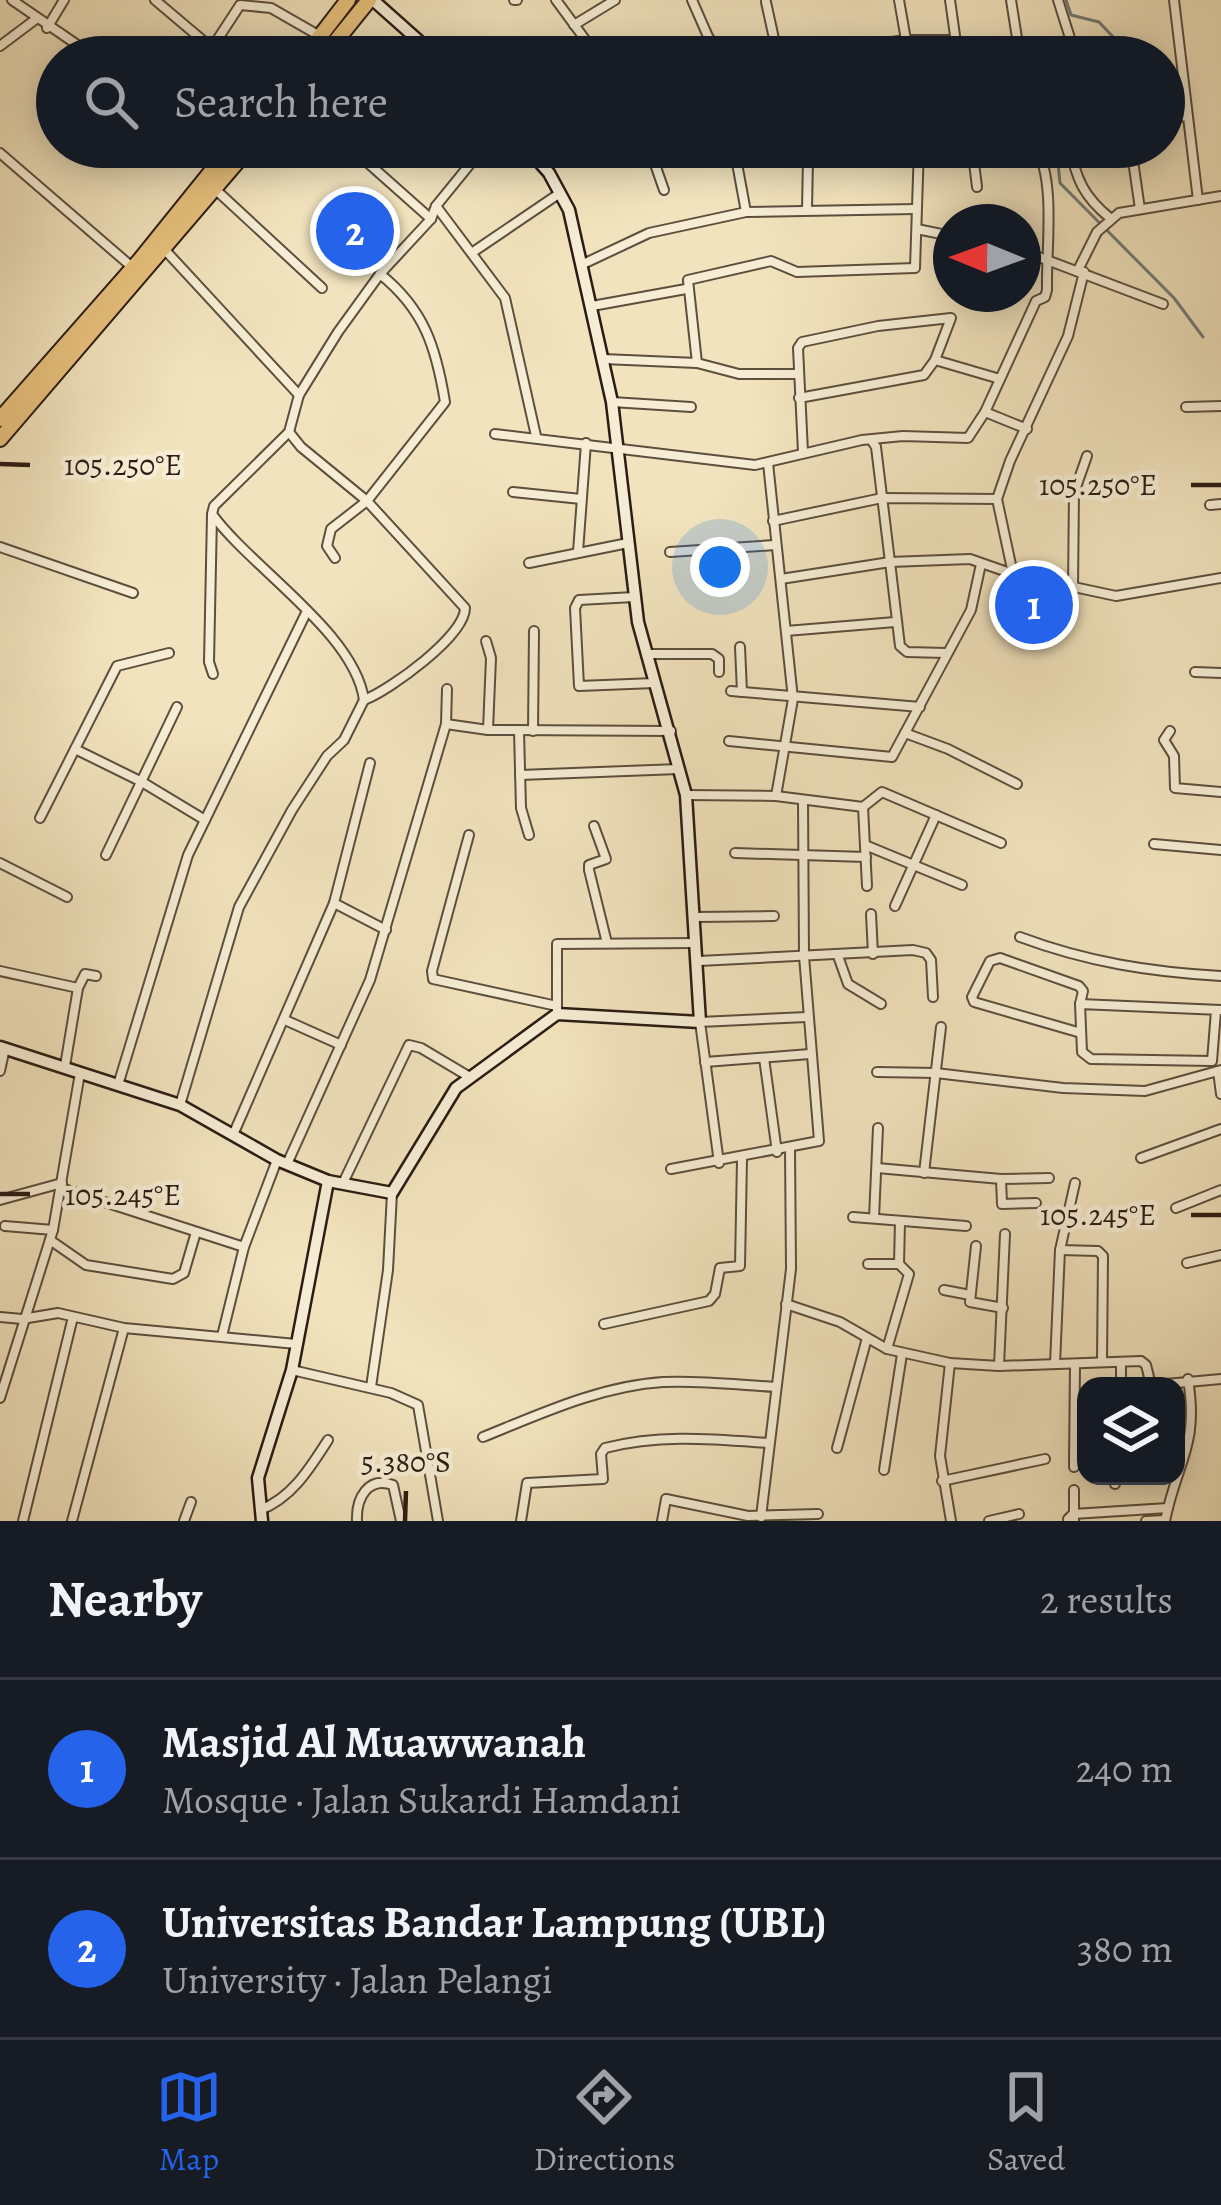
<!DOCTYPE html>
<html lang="en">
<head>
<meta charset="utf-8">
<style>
	:root { --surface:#171b24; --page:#242831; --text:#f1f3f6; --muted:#9ea1a6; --line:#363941; --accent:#2563eb }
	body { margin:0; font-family:Alegreya,serif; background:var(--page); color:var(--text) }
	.controls { position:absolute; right:36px; bottom:36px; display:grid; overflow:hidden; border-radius:24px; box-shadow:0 6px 30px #0003 }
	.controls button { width:108px; height:108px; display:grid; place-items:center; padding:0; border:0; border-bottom:3px solid var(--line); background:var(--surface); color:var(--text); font:60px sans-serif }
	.compass { position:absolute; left:933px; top:204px; width:108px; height:108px; border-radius:50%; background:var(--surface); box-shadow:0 6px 30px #0003; rotate:271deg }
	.you { position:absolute; left:720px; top:567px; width:42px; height:42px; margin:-30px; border:9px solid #fff; border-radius:50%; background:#1a73e8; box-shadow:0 0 0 18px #1a73e833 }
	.badge { display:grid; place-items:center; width:78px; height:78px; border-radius:50%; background:var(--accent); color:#fff; font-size:39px; font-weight:700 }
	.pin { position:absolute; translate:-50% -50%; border:6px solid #fff; box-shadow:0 3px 12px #0006 }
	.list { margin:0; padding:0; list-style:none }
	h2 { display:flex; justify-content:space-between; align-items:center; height:156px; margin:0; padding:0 48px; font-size:51px }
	h2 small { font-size:39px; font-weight:400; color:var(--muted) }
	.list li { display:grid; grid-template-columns:78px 1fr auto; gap:36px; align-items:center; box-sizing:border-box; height:180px; padding:0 48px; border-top:3px solid var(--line) }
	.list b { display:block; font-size:45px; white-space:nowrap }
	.list p { margin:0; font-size:39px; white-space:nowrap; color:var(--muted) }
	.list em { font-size:39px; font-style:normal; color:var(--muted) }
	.icon { flex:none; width:66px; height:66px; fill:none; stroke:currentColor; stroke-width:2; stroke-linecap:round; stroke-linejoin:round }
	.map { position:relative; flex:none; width:1221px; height:1521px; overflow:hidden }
	.search { position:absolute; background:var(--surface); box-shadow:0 6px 30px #0003; left:36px; right:36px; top:36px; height:132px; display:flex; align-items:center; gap:30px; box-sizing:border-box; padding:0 42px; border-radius:66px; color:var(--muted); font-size:45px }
	.sheet { height:516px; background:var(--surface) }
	nav { display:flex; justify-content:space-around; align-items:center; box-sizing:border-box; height:168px; border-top:3px solid var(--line); background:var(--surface); font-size:33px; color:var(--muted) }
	nav a { display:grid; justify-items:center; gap:6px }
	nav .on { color:var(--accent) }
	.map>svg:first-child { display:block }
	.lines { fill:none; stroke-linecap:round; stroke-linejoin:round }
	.stream { stroke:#727b79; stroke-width:3 }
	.street-casing { stroke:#5d4e3e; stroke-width:12 }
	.secondary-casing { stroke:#2c1c14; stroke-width:15 }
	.highway-casing { stroke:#2c1c14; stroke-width:18 }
	.street { stroke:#f6edd4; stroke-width:8 }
	.secondary { stroke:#f6edd4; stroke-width:10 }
	.highway { stroke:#e8c27e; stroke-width:14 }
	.ticks { fill:none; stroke:#2c1c14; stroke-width:4.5 }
	.ticks-label { font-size:30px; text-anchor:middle; fill:#2c1c14; stroke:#f6edd4; stroke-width:9; stroke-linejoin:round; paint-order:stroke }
</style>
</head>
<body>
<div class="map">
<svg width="1221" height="1521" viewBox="0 0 1221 1521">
	<rect width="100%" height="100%" fill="#f1e3bd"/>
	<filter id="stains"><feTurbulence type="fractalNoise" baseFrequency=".00167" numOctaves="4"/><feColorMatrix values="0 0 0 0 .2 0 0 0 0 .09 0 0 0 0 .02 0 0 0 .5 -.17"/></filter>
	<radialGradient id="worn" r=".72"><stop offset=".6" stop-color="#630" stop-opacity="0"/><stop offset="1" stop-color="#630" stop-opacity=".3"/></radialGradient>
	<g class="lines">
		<!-- stream -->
		<g class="stream">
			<path d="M1066,0L1071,15L1099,22L1132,57"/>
			<path d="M1060,147L1057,153L1060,183L1174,298L1203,337"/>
		</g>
		<defs>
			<g id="street">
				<path d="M12,0L95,57"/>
				<path d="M155,0L213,49"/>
				<path d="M514,0H517"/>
				<path d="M556,0L598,57"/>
				<path d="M692,0L717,57"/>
				<path d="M899,0L909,57"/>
				<path d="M950,0L958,57"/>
				<path d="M1011,0L1020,57"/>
				<path d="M1058,0L1076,57"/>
				<path d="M1174,0L1198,200"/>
				<path d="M766,2L778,57"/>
				<path d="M574,25L615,0"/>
				<path d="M47,28L64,0"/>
				<path d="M0,46L36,19"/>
				<path d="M206,57L240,5L271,8L318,35"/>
				<path d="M669,57L710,39"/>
				<path d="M783,57L906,40H956"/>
				<path d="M1164,119L1186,116"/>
				<path d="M197,147L212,169"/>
				<path d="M350,147L431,219"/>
				<path d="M649,147L664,190"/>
				<path d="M734,147L746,212"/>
				<path d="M972,147L977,187"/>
				<path d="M1070,147C1076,179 1084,197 1110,218"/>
				<path d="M1131,147L1140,209"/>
				<path d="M0,153L132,267"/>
				<path d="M537,158L549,147"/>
				<path d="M215,189L322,288"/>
				<path d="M436,206L505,298L536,436"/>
				<path d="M807,210L808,158L812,152L919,154"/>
				<path d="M917,229L951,236"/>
				<path d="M165,250L299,395"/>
				<path d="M1023,251L1163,304"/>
				<path d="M473,252L560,193"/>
				<path d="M581,265L649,233L746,212L916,209"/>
				<path d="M1078,270L1097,232L1119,213L1221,196"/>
				<path d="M592,306L686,289"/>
				<path d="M603,359L697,363L739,374H798"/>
				<path d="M935,360L1000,379"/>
				<path d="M697,363L688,280L771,261L797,272L915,268L919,147"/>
				<path d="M799,398L924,375L935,360L951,318L878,326L802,342L798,348L803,452"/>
				<path d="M612,402L691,407"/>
				<path d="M1186,407L1221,406"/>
				<path d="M985,412L1027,429"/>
				<path d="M289,432L301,447L367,501L465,608C465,636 390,690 364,700"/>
				<path d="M495,434L755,465L862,440L903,436L968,438L985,412L1036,301L1045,297L1047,290C1046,249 1056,182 1036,147"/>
				<path d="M872,441L876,447L890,562L970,559L1013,574L1116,596L1221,578"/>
				<path d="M768,463L793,699L776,796"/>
				<path d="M513,492L581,499"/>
				<path d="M1210,505L1221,504"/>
				<path d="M212,515L209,662L213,674"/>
				<path d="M773,521L882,498L997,499"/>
				<path d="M0,547L133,593"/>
				<path d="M578,552L586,443"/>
				<path d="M670,552L775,545"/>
				<path d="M335,558L327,546L331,529L367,501L445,402C436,347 424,309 380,274"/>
				<path d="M529,563L628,543"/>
				<path d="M1013,574L997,499L1010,461L1068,336L1084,272"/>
				<path d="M781,579L890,562L900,646L907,652L946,653"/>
				<path d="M1073,587L1074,493L1087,456"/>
				<path d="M634,597L579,600L575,608L579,686L655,683"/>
				<path d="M786,631L895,622"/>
				<path d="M486,641L491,658L488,730"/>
				<path d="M740,647L742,692"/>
				<path d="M646,654H712L719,659V672"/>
				<path d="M1195,672L1221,673"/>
				<path d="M731,691L920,707"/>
				<path d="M364,700C355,633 251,568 212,514L214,506L289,432L299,395L338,332L380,274L431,219L436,206L484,147"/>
				<path d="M446,724L488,730L671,731"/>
				<path d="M519,730L521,808L529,835"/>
				<path d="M533,731L534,631"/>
				<path d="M1170,731L1164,740L1174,756L1175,788L1221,792"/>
				<path d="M905,733L948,749L1017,784"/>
				<path d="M729,741L892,757L971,610L981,564"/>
				<path d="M75,749L142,782L205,820"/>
				<path d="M520,775L679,769"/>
				<path d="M686,795L776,796L863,807L882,792L1001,843"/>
				<path d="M863,807L867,886"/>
				<path d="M40,818L117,666L169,653"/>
				<path d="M594,826L606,859L589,865V870L607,943"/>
				<path d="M469,835L432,971L433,979L557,1006"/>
				<path d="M1154,844L1221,850"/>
				<path d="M865,845L962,885"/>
				<path d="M735,853L866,857"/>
				<path d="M106,855L177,707"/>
				<path d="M0,863L67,897"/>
				<path d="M334,903L386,930"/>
				<path d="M895,906L936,815"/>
				<path d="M871,914L873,954"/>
				<path d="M696,917L774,916"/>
				<path d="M1020,937C1087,962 1150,972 1221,976"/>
				<path d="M838,956L848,984L881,1004"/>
				<path d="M699,961L913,950L926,953L931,960L933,997"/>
				<path d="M0,971L78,988"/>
				<path d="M1080,1004L1083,991L1079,986L1000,958L990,961L972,997L974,1002L1081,1033"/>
				<path d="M557,1011V944L695,943"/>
				<path d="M1216,1011L1212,1061L1091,1059L1082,1052L1080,1004L1221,1010"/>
				<path d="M285,1020L341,1045"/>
				<path d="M764,1058L777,1152"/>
				<path d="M705,1062L810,1054"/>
				<path d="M65,1066L78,988L85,974L96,976"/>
				<path d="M0,1071L5,1048"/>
				<path d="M1218,1071L1221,1094"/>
				<path d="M877,1072L936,1073L1063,1088L1145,1091L1221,1070"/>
				<path d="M118,1085L188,855L307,611"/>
				<path d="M180,1105L239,907L292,810L327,756L344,740L364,700"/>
				<path d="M233,1135L334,903L370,763"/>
				<path d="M1141,1158L1221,1129"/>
				<path d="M719,1163L700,1022L807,1017"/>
				<path d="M287,1164L370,980L446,724L447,689"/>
				<path d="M877,1168L1001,1179L1049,1178"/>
				<path d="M671,1169L819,1141L804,956L803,801"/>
				<path d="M924,1173L941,1027"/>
				<path d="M1001,1179L1002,1204L1036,1203"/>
				<path d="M343,1183L409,1045L421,1048L468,1076"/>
				<path d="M61,1188L244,1247"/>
				<path d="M0,1200L62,1183"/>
				<path d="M1176,1208L1221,1190"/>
				<path d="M853,1217L966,1226"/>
				<path d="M874,1218L878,1128"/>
				<path d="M5,1226L53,1230"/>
				<path d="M50,1240L86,1265L173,1279L184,1273L196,1232"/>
				<path d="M976,1246L970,1302L1003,1308"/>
				<path d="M1060,1250L1098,1251L1103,1256L1102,1362"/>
				<path d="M1187,1263L1221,1255"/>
				<path d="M868,1264H899L909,1274L887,1349"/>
				<path d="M899,1264L900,1222"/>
				<path d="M944,1290L970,1295"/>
				<path d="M786,1304L840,1322L887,1349L950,1363L999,1366L1141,1361L1146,1365L1150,1381L1155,1385L1221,1379"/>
				<path d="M0,1317L22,1319L58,1313L124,1328L296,1344"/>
				<path d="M604,1324L709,1301L715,1294L720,1268L740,1266L742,1159"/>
				<path d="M222,1336L244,1247L277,1160"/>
				<path d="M950,1363L940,1456L951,1521"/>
				<path d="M1055,1364L1060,1250L1075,1183"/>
				<path d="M999,1366L1005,1234"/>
				<path d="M292,1370L391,1393L418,1405L438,1521"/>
				<path d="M1121,1386V1362"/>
				<path d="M371,1387L388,1270L392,1193"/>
				<path d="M0,1398L53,1230L80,1073"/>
				<path d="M483,1437C540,1414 600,1386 663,1382C700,1380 739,1385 776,1387"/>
				<path d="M837,1448L867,1338"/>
				<path d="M1074,1467L1075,1364"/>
				<path d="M884,1470L902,1354"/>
				<path d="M942,1481L1045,1459"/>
				<path d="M1115,1484L1116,1476"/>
				<path d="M260,1510C292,1498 310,1468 328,1440"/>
				<path d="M761,1517L791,1269L790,1149"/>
				<path d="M1068,1519L1073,1514L1168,1508"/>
				<path d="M23,1521L73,1317"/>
				<path d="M72,1521L124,1328"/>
				<path d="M184,1521L191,1502"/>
				<path d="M357,1521C356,1498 368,1476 393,1485L401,1521"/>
				<path d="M521,1521L527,1483L603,1479L601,1454L605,1448C660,1434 711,1439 768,1443"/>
				<path d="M662,1521L666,1499L748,1516L818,1514"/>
				<path d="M989,1521L1019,1514"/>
				<path d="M1074,1521V1490"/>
				<path d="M1146,1521L1165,1520"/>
				<path d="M1165,1521C1177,1461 1199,1447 1188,1379"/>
			</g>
			<g id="secondary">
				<path d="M373,0L437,57"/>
				<path d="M0,1047L180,1105L277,1160L328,1181L392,1193L456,1088L557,1014L700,1022L686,795L638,622L612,402L569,210L549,173L526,147"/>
				<path d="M262,1521L258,1478L292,1370L328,1181"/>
			</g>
			<g id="highway">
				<path d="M304,57L348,0"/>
				<path d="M323,57L369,0"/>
				<path d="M0,419L140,260L231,147"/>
				<path d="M0,439L250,147"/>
			</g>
		</defs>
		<!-- street casing -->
		<use href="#street" class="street-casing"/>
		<!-- secondary casing -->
		<use href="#secondary" class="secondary-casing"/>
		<!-- highway casing -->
		<use href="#highway" class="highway-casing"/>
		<!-- street -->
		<use href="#street" class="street"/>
		<!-- secondary -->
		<use href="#secondary" class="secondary"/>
		<!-- highway -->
		<use href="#highway" class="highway"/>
	</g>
	<!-- ticks -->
	<path class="ticks" d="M0,464L30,465M1191,485H1221M0,1194H30M1191,1215H1221M405,1521L406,1491"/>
	<g class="ticks-label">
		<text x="123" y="475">105.250°E</text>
		<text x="1098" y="495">105.250°E</text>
		<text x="123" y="1205">105.245°E</text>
		<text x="1098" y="1225">105.245°E</text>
		<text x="406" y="1472">5.380°S</text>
	</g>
	<rect width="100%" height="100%" filter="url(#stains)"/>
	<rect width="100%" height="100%" fill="url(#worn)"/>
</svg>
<div class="controls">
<button><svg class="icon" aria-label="layers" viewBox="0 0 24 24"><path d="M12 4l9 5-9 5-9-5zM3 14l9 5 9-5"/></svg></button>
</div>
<svg class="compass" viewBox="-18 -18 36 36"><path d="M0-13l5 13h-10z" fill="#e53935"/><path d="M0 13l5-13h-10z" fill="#9ea1a6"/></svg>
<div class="you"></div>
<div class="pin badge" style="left:1034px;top:605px">1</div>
<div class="pin badge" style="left:355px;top:231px">2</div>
<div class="search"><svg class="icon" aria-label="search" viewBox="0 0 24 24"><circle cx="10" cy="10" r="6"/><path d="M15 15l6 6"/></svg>Search here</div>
</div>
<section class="sheet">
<h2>Nearby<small>2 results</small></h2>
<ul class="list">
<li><span class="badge">1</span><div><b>Masjid Al Muawwanah</b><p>Mosque · Jalan Sukardi Hamdani</p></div><em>240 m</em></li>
<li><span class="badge">2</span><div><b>Universitas Bandar Lampung (UBL)</b><p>University · Jalan Pelangi</p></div><em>380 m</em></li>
</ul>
</section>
<nav>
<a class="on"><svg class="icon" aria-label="map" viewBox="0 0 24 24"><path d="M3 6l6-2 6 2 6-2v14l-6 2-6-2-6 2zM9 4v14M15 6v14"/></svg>Map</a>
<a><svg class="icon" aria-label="directions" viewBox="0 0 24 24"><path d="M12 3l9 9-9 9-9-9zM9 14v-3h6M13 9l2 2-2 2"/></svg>Directions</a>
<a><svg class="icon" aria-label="saved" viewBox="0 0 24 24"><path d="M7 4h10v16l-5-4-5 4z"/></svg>Saved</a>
</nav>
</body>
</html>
